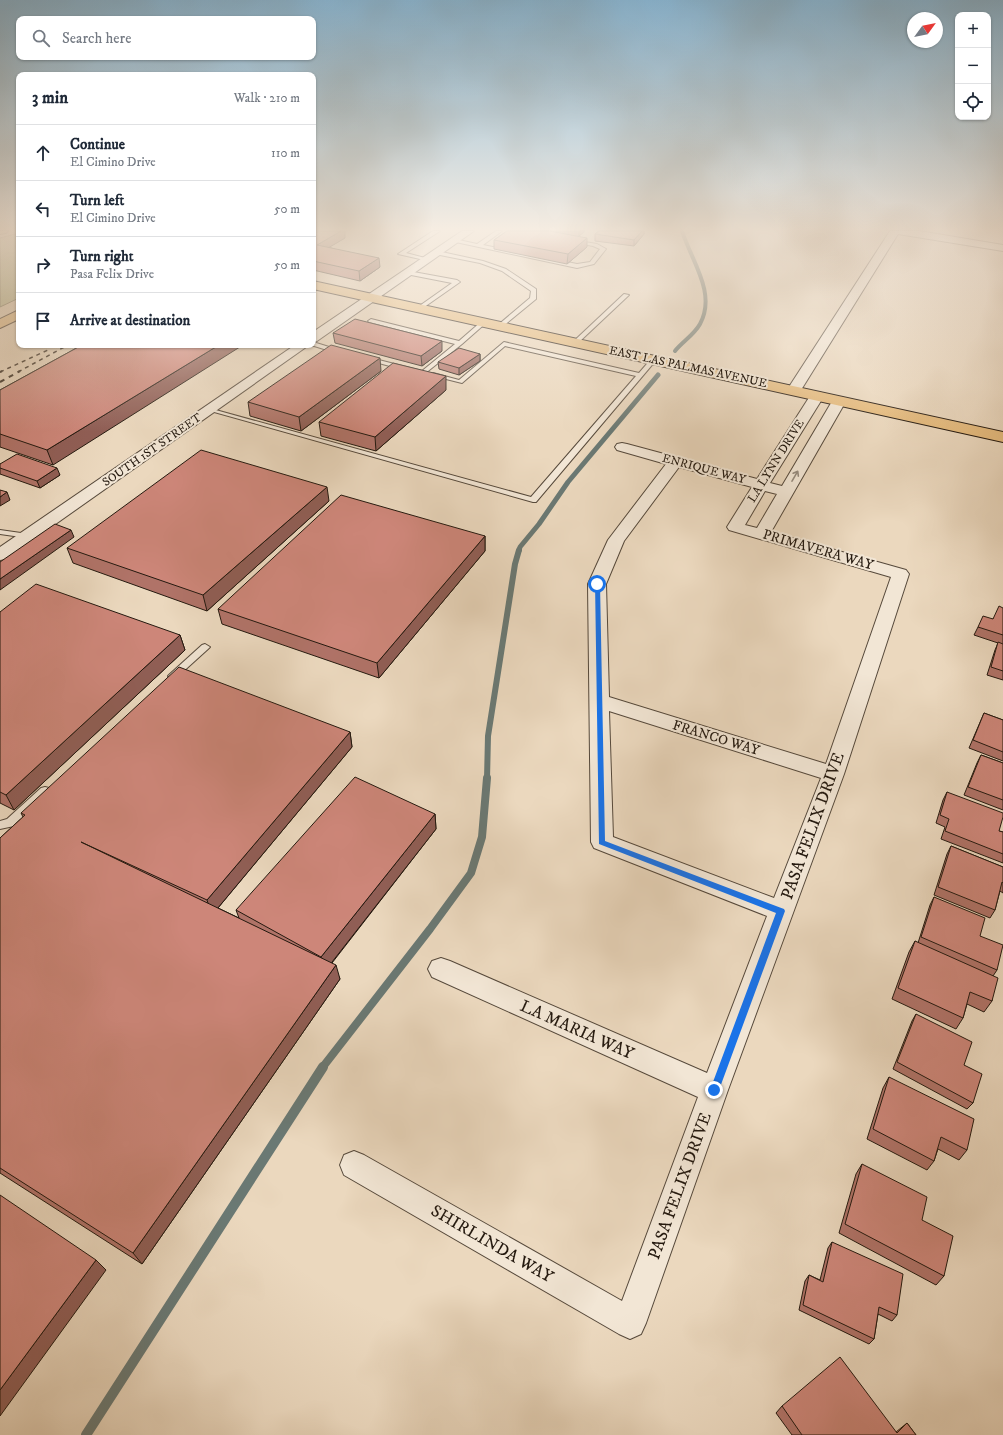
<!DOCTYPE html>
<html lang="en">
<head>
<meta charset="utf-8">
<style>
	:root { --surface:#fff; --page:#f2f2f3; --text:#1f2937; --muted:#747a83; --line:#e0e1e3 }
	body { margin:0; font-family:"IM FELL DW Pica",serif; background:var(--page); color:var(--text) }
	.controls { position:absolute; right:12px; top:12px; display:grid; overflow:hidden; border-radius:8px; box-shadow:0 1px 3px #0004 }
	.controls button { width:36px; height:36px; display:grid; place-items:center; padding:0; border:0; border-bottom:1px solid var(--line); background:var(--surface); color:var(--text); font:20px sans-serif }
	.compass { position:absolute; left:907px; top:12px; width:36px; height:36px; border-radius:50%; background:var(--surface); box-shadow:0 1px 3px #0004; rotate:57deg }
	.stop { position:absolute; width:12px; height:12px; margin:-9px; border:3px solid #1a73e8; border-radius:50%; background:#fff }
	.stop.end { background:#1a73e8; border-color:#fff; box-shadow:0 1px 4px #0008 }
	.list { margin:0; padding:0; list-style:none }
	h2 { display:flex; justify-content:space-between; align-items:center; height:52px; margin:0; padding:0 16px; font-size:17px }
	h2 small { font-size:13px; font-weight:400; color:var(--muted) }
	.list li { display:grid; grid-template-columns:26px 1fr auto; gap:12px; align-items:center; box-sizing:border-box; height:56px; padding:0 16px; border-top:1px solid var(--line) }
	.list b { display:block; font-size:15px; white-space:nowrap }
	.list p { margin:0; font-size:13px; white-space:nowrap; color:var(--muted) }
	.list em { font-size:13px; font-style:normal; color:var(--muted) }
	.icon { flex:none; width:22px; height:22px; fill:none; stroke:currentColor; stroke-width:2; stroke-linecap:round; stroke-linejoin:round }
	.map { position:relative; flex:none; width:1003px; height:1435px; overflow:hidden }
	.search { position:absolute; background:var(--surface); box-shadow:0 1px 3px #0004; left:16px; top:16px; width:300px; height:44px; display:flex; align-items:center; gap:10px; box-sizing:border-box; padding:0 14px; border-radius:8px; color:var(--muted); font-size:15px }
	.panel { position:absolute; background:var(--surface); box-shadow:0 1px 3px #0004; left:16px; top:72px; width:300px; height:276px; border-radius:8px }
	.map>svg:first-child { display:block }
	.green { fill:#b7bf92; stroke:#6e6c50 }
	.lines { fill:none; stroke-linecap:round; stroke-linejoin:round }
	.stream-far4 { stroke:#6a7974; stroke-width:4 }
	.stream-far3 { stroke:#6a7974; stroke-width:5 }
	.stream-far2 { stroke:#6a7974; stroke-width:6 }
	.stream-far1 { stroke:#6a7974; stroke-width:8 }
	.stream { stroke:#6a7974; stroke-width:10 }
	.service-casing { stroke:#56493b; stroke-width:2 }
	.minor-casing { stroke:#56493b; stroke-width:2 }
	.primary-casing { stroke:#24190f; stroke-width:2 }
	.service { fill:#f2e6d5; fill-rule:evenodd }
	.minor { fill:#f2e6d5; fill-rule:evenodd }
	.primary { fill:#e6bc7f; fill-rule:evenodd }
	.rail-far1 { stroke:#24190f; stroke-width:1.5; stroke-dasharray:4 4; stroke-linecap:butt }
	.rail { stroke:#24190f; stroke-width:2; stroke-dasharray:5 5; stroke-linecap:butt }
	.wall { fill:#b07368; stroke:#24190f }
	.shaded-wall { fill:#905e55; stroke:#24190f }
	.building { fill:#cd8679; stroke:#24190f }
	.oneway { stroke:#958a7c }
	.route { fill:#1a73e8 }
	.labels { text-anchor:middle; dominant-baseline:central; stroke-width:4; stroke-linejoin:round; paint-order:stroke }
	.far-street-label { font-size:12px; fill:#24190f; stroke:#f2e6d5 }
	.street-label { font-size:14px; fill:#24190f; stroke:#f2e6d5 }
	.near-street-label { font-size:17px; fill:#24190f; stroke:#f2e6d5 }
</style>
</head>
<body>
<div class="map">
<svg width="1003" height="1435" viewBox="0 0 1003 1435">
	<rect width="100%" height="100%" fill="#ebd8be"/>
	<filter id="stains"><feTurbulence type="fractalNoise" baseFrequency=".005" numOctaves="4"/><feColorMatrix values="0 0 0 0 .2 0 0 0 0 .09 0 0 0 0 .02 0 0 0 .5 -.17"/></filter>
	<radialGradient id="worn" r=".72"><stop offset=".6" stop-color="#630" stop-opacity="0"/><stop offset="1" stop-color="#630" stop-opacity=".3"/></radialGradient>
	<!-- green -->
	<path class="green" d="M19,233V298L0,307V238Z"/>
	<g class="lines">
		<!-- stream-far4 -->
		<path class="stream-far4" d="M675,351C682,342 694,335 700,324C717,293 691,260 682,231"/>
		<!-- stream-far3 -->
		<path class="stream-far3" d="M519,551L520,547L539,524L568,482L658,375"/>
		<!-- stream-far2 -->
		<path class="stream-far2" d="M487,779L488,736L515,564L519,550"/>
		<!-- stream-far1 -->
		<path class="stream-far1" d="M322,1068L430,929L471,873L482,837L487,778"/>
		<!-- stream -->
		<path class="stream" d="M86,1435L323,1067"/>
		<defs>
			<g id="service">
				<path d="M313,231H319L313,235Z"/>
				<path d="M433,231H440L406,253L429,259V261L398,254Z"/>
				<path d="M496,231H502L483,245L577,264L590,262L600,249L593,246L572,242V240L597,244L606,249L594,264L577,268L451,241L454,239L477,244Z"/>
				<path d="M437,251L483,261L506,269L536,289V299L502,327H498V325L530,298L531,291L502,271L480,263L435,254V252Z"/>
				<path d="M408,271L457,280L460,282L420,310L417,308L418,307L452,283L406,274V272Z"/>
				<path d="M624,294L629,295L578,343H574V341Z"/>
				<path d="M371,319L459,341L482,321L487,322L462,344L423,375L364,359L367,357L422,371L455,344L369,322L368,321Z"/>
				<path d="M313,342L342,351L343,352L340,354L311,345H313Z"/>
				<path d="M504,342L639,373L652,358L657,359L536,502H533L207,410L212,409L531,497L636,376L505,346L462,383L430,375L433,373L459,380Z"/>
				<path d="M0,530L28,534L32,536L28,538L0,534Z"/>
				<path d="M205,644L210,647L208,649L176,678H170L168,676L170,674L202,645Z"/>
				<path d="M45,787L49,788L50,791L49,794L14,826L0,829V821L7,819L41,788Z"/>
			</g>
			<g id="minor">
				<path d="M462,231H474L317,341L313,342V332Z"/>
				<path d="M890,231H919L1003,245V251L898,234L801,390L799,393H789L787,390Z"/>
				<path d="M295,345H309L6,559L0,560V547Z"/>
				<path d="M817,392L822,393L824,396L770,483L782,486L834,398L839,397L844,398L846,401L771,532L906,570L909,574L844,774L728,1090L646,1323L641,1334L630,1339L619,1334L344,1175L340,1165L344,1155L354,1151L364,1155L622,1301L698,1097L432,977L428,969L432,961L441,958L450,961L707,1073L767,916L594,848L591,842L588,584L608,540L666,464L617,450L615,447L617,444L622,443L627,444L757,479L810,396L812,393ZM679,467L752,487L727,527L729,530L891,577L826,764L609,697L606,584L624,541ZM765,491L777,494L757,528L745,525ZM609,711L821,778L774,898L613,837Z"/>
			</g>
			<g id="primary">
				<path d="M0,231H8L6,233L0,234Z"/>
				<path d="M313,281L1003,432V442L313,289Z"/>
				<path d="M19,310V319L0,328V319Z"/>
			</g>
		</defs>
		<!-- service casing -->
		<use href="#service" class="service-casing"/>
		<!-- minor casing -->
		<use href="#minor" class="minor-casing"/>
		<!-- primary casing -->
		<use href="#primary" class="primary-casing"/>
		<!-- service -->
		<use href="#service" class="service"/>
		<!-- minor -->
		<use href="#minor" class="minor"/>
		<!-- primary -->
		<use href="#primary" class="primary"/>
		<!-- rail-far1 -->
		<g class="rail-far1">
			<path d="M0,372L48,350"/>
			<path d="M18,372L68,345"/>
		</g>
		<!-- rail -->
		<g class="rail">
			<path d="M0,372L2,371"/>
			<path d="M0,382L20,371"/>
		</g>
	</g>
	<!-- wall -->
	<g class="wall">
		<path d="M507,231H585L579,236L587,247L567,264L494,249V240Z"/>
		<path d="M599,231H644V234L634,246L595,241V234Z"/>
		<path d="M313,234L345,238L329,247L380,267L360,281L313,270Z"/>
		<path d="M333,333L442,351L422,366L335,343Z"/>
		<path d="M82,345L53,465L0,447V390Z"/>
		<path d="M480,354V361L459,375L439,369L438,362Z"/>
		<path d="M381,371L301,431L250,416L248,402Z"/>
		<path d="M446,390L376,451L321,436L319,422Z"/>
		<path d="M0,464L60,475L40,488L0,474Z"/>
		<path d="M329,501L207,611L73,563L67,548Z"/>
		<path d="M485,536V551L379,678L222,624L218,609Z"/>
		<path d="M1003,608V680L987,675L995,650L998,643L974,635L978,627L993,619Z"/>
		<path d="M0,612L180,635L185,650L14,810L0,803Z"/>
		<path d="M984,713L1003,720V761L969,748Z"/>
		<path d="M350,732L352,747L218,908L239,918L236,910L435,814L436,829L332,963L340,979L142,1264L0,1173V838L23,817L21,813Z"/>
		<path d="M981,755L1003,763V810L964,795L977,763Z"/>
		<path d="M947,792L999,831L1003,832V863L941,839L945,827L936,823L943,800Z"/>
		<path d="M951,846L1003,867V893L1000,891L995,910L990,918L934,895L947,854Z"/>
		<path d="M934,897L980,936L997,970L993,976L992,1001L984,1012L967,1004L963,1018L956,1029L892,999L909,952L915,941L918,943L930,905Z"/>
		<path d="M916,1014L964,1065L973,1103L967,1109L893,1069L912,1021Z"/>
		<path d="M889,1077L967,1150L959,1160L938,1149L934,1161L927,1170L867,1139L883,1088Z"/>
		<path d="M862,1164L922,1220L944,1276L936,1285L839,1233L856,1174Z"/>
		<path d="M832,1242L897,1315L892,1321L878,1314L874,1339L869,1344L799,1310L805,1281L809,1275L820,1280L828,1248Z"/>
		<path d="M782,1406L896,1432L907,1423L916,1435H792L776,1413Z"/>
	</g>
	<!-- shaded-wall -->
	<g class="shaded-wall">
		<path d="M341,231H345V238L318,254L317,245Z"/>
		<path d="M579,231H585L579,236Z"/>
		<path d="M642,231H644V234L634,246V240Z"/>
		<path d="M587,238V247L567,264L568,254Z"/>
		<path d="M379,258L380,267L360,281L359,271Z"/>
		<path d="M442,341V351L422,366L421,356Z"/>
		<path d="M219,345H243L53,465L47,450Z"/>
		<path d="M480,354V361L459,375V368Z"/>
		<path d="M380,358L381,371L301,431L299,417Z"/>
		<path d="M446,376V390L376,451L375,437Z"/>
		<path d="M57,468L60,475L40,488L37,481Z"/>
		<path d="M327,487L329,501L207,611L203,595Z"/>
		<path d="M7,492L10,500L0,506V497Z"/>
		<path d="M71,530L74,537L0,590V579Z"/>
		<path d="M485,536V551L379,678L377,663Z"/>
		<path d="M180,635L185,650L14,810L6,795Z"/>
		<path d="M350,732L352,747L212,915L207,900Z"/>
		<path d="M435,814L436,829L325,971L321,957Z"/>
		<path d="M336,965L340,979L142,1264L133,1253Z"/>
		<path d="M96,1260L106,1270L0,1416V1390Z"/>
	</g>
	<!-- building -->
	<g class="building">
		<path d="M319,231H341L317,245L379,258L359,271L313,261V234Z"/>
		<path d="M507,231H550L587,238L568,254L494,240Z"/>
		<path d="M599,231H642L634,240L595,234Z"/>
		<path d="M355,319L442,341L421,356L333,333Z"/>
		<path d="M82,345H219L47,450L0,434V390Z"/>
		<path d="M331,345L380,358L299,417L248,402Z"/>
		<path d="M459,348L480,354L459,368L438,362Z"/>
		<path d="M393,363L446,376L375,437L319,422Z"/>
		<path d="M201,450L327,487L203,595L67,548Z"/>
		<path d="M17,454L57,468L37,481L0,468V464Z"/>
		<path d="M0,490L7,492L0,497Z"/>
		<path d="M341,495L485,536L377,663L218,609Z"/>
		<path d="M55,524L71,530L0,579V562Z"/>
		<path d="M36,584L180,635L6,795L0,792V612Z"/>
		<path d="M999,606L1003,608V635L978,627L983,616L993,619Z"/>
		<path d="M998,642L1003,644V671L991,667Z"/>
		<path d="M179,667L350,732L207,900L81,842L336,965L133,1253L0,1168V838L25,815L21,813Z"/>
		<path d="M984,713L1003,720V752L973,740Z"/>
		<path d="M981,755L1003,763V800L968,787Z"/>
		<path d="M355,777L435,814L321,957L236,910Z"/>
		<path d="M947,792L1003,813V817L999,831L1003,832V854L945,831L949,819L940,815Z"/>
		<path d="M951,846L1003,867V883L1002,882L995,910L938,887Z"/>
		<path d="M934,897L985,918L980,936L1003,945L997,970L921,937Z"/>
		<path d="M915,941L998,978L992,1001L970,992L963,1018L898,988Z"/>
		<path d="M916,1014L972,1042L964,1065L982,1074L973,1103L897,1062Z"/>
		<path d="M889,1077L974,1119L967,1150L941,1137L934,1161L873,1129Z"/>
		<path d="M862,1164L927,1197L922,1220L953,1236L944,1276L845,1224Z"/>
		<path d="M0,1195L96,1260L0,1390Z"/>
		<path d="M832,1242L903,1274L897,1315L879,1307L874,1339L803,1305L809,1275L823,1282Z"/>
		<path d="M840,1357L897,1433L907,1423L916,1435H802L782,1406Z"/>
	</g>
	<!-- one-way arrows -->
	<defs><path id="oneway-shaft" d="M-6 0H5M1.5-3L5.5 0L1.5 3" fill="none" stroke-width="1.6" stroke-linecap="round" stroke-linejoin="round"/></defs>
	<use class="oneway" href="#oneway-shaft" transform="translate(795 476) rotate(-60)"/>
	<!-- sky -->
	<linearGradient id="sky" x2="0" y2="1"><stop stop-color="#88b6d4"/><stop offset="0.53" stop-color="#f6ede2"/><stop offset="1" stop-color="#f6ede2" stop-opacity="0"/></linearGradient>
	<rect width="1003" height="432" fill="url(#sky)"/>
	<!-- route -->
	<path class="route" d="M595,582L600,584L605,841L784,909L785,911L719,1090L717,1094L714,1095L711,1094L710,1090L776,913L599,844Z"/>
	<g class="labels">
		<!-- far-street labels -->
		<g class="far-street-label">
			<text transform="translate(688 367) rotate(12)">EAST LAS PALMAS AVENUE</text>
			<text transform="translate(152 450) rotate(-35)">SOUTH 1ST STREET</text>
			<text transform="translate(776 461) rotate(-58)">LA LYNN DRIVE</text>
			<text transform="translate(704 469) rotate(15)">ENRIQUE WAY</text>
		</g>
		<!-- street labels -->
		<g class="street-label">
			<text transform="translate(818 550) rotate(16)">PRIMAVERA WAY</text>
			<text transform="translate(716 738) rotate(17)">FRANCO WAY</text>
		</g>
		<!-- near-street labels -->
		<g class="near-street-label">
			<text transform="translate(813 826) rotate(-70)">PASA FELIX DRIVE</text>
			<text transform="translate(577 1030) rotate(24)">LA MARIA WAY</text>
			<text transform="translate(680 1186) rotate(-70)">PASA FELIX DRIVE</text>
			<text transform="translate(492 1244) rotate(30)">SHIRLINDA WAY</text>
		</g>
	</g>
	<rect width="100%" height="100%" filter="url(#stains)"/>
	<rect width="100%" height="100%" fill="url(#worn)"/>
</svg>
<div class="controls">
<button>+</button>
<button>−</button>
<button><svg class="icon" aria-label="locate" viewBox="0 0 24 24"><circle cx="12" cy="12" r="6"/><path d="M12 2v4M12 18v4M2 12h4M18 12h4"/></svg></button>
</div>
<svg class="compass" viewBox="-18 -18 36 36"><path d="M0-13l5 13h-10z" fill="#e53935"/><path d="M0 13l5-13h-10z" fill="#747a83"/></svg>
<div class="stop" style="left:597px;top:584px"></div>
<div class="stop end" style="left:714px;top:1090px"></div>
<div class="search"><svg class="icon" aria-label="search" viewBox="0 0 24 24"><circle cx="10" cy="10" r="6"/><path d="M15 15l6 6"/></svg>Search here</div>
<section class="panel">
<h2>3 min<small>Walk · 210 m</small></h2>
<ul class="list">
<li><svg class="icon" aria-label="ahead" viewBox="0 0 24 24"><path d="M12 20V5M6 11l6-6 6 6"/></svg><div><b>Continue</b><p>El Cimino Drive</p></div><em>110 m</em></li>
<li><svg class="icon" aria-label="left" viewBox="0 0 24 24"><path d="M17 20v-9H6M10 6l-5 5 5 5"/></svg><div><b>Turn left</b><p>El Cimino Drive</p></div><em>50 m</em></li>
<li><svg class="icon" aria-label="right" viewBox="0 0 24 24"><path d="M7 20v-9h11M14 6l5 5-5 5"/></svg><div><b>Turn right</b><p>Pasa Felix Drive</p></div><em>50 m</em></li>
<li><svg class="icon" aria-label="arrive" viewBox="0 0 24 24"><path d="M6 21V4h12l-3 4 3 4H6"/></svg><div><b>Arrive at destination</b></div></li>
</ul>
</section>
</div>
</body>
</html>
